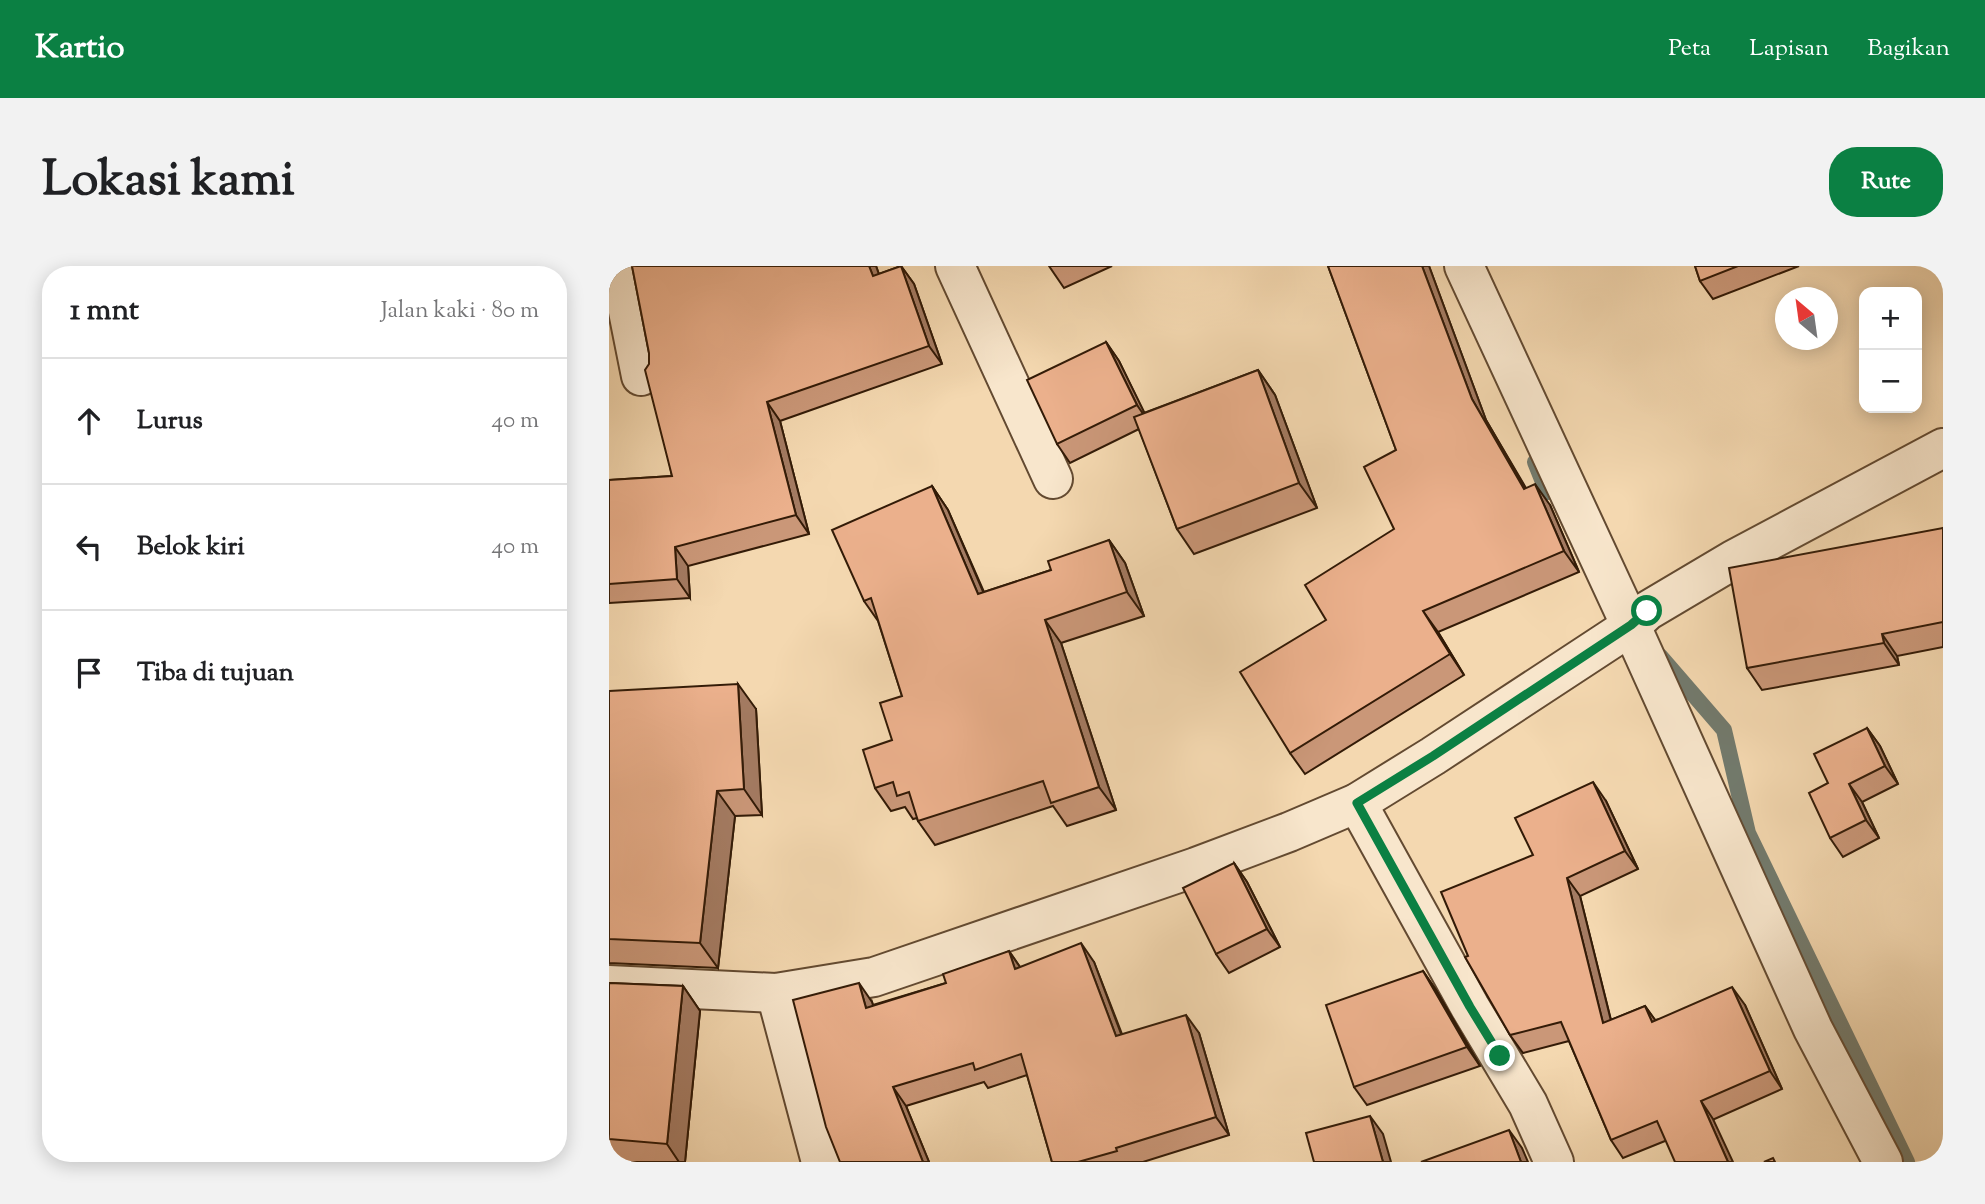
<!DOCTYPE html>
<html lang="id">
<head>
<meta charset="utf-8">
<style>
	:root { --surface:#fff; --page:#f2f2f2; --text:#202124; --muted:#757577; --line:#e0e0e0; --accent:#0b8043 }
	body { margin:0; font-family:"Sorts Mill Goudy",serif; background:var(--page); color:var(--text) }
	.controls { position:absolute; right:21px; top:21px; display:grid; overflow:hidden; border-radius:14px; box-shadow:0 4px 18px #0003 }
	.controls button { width:63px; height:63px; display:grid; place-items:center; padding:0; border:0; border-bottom:2px solid var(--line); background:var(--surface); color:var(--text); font:35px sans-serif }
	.compass { position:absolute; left:1166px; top:21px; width:63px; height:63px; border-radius:50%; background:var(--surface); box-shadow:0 4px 18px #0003; rotate:331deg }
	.stop { position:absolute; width:21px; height:21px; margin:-16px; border:5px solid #0b8043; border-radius:50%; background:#fff }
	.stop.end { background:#0b8043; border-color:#fff; box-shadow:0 2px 7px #0008 }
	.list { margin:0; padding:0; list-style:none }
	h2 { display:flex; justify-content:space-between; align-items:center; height:91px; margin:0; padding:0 28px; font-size:30px }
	h2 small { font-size:23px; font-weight:400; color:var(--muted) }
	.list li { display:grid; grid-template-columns:46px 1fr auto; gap:21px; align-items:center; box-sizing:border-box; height:126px; padding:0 28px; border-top:2px solid var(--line) }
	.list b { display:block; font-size:26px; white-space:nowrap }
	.list em { font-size:23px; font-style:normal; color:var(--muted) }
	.icon { flex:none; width:38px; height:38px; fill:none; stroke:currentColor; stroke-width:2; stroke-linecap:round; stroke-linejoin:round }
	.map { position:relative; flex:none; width:1334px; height:896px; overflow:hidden; border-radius:28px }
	header { display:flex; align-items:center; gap:42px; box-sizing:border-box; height:98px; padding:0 35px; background:var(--accent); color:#fff }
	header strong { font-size:33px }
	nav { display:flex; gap:38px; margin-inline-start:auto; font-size:24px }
	.intro { display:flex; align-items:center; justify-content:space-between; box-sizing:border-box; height:168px; padding:0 42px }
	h1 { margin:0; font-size:49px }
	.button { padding:18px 32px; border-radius:28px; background:var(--accent); color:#fff; font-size:24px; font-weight:700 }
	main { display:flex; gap:42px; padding:0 42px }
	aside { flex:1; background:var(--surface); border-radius:28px; box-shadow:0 4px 18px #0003 }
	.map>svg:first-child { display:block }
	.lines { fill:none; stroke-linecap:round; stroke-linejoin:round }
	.stream { stroke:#727a6d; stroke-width:16 }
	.minor-casing { stroke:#634a31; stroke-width:42 }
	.minor { stroke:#f8e6cc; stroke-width:38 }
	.wall { fill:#ca9778; stroke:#331b07; stroke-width:2 }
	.shaded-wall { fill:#a47b62; stroke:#331b07; stroke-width:2 }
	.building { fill:#ebb08c; stroke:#331b07; stroke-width:2 }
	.route { stroke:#0b8043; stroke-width:9 }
</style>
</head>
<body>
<header>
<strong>Kartio</strong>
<nav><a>Peta</a><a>Lapisan</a><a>Bagikan</a></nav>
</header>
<div class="intro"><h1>Lokasi kami</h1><a class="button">Rute</a></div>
<main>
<aside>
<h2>1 mnt<small>Jalan kaki · 80 m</small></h2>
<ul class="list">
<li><svg class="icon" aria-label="ahead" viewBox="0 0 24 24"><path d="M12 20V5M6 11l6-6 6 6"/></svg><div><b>Lurus</b></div><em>40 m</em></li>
<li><svg class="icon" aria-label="left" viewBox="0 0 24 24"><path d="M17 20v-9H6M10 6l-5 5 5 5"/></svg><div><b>Belok kiri</b></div><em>40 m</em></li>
<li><svg class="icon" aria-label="arrive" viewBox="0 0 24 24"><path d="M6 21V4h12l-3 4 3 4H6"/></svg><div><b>Tiba di tujuan</b></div></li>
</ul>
</aside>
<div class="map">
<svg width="1334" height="896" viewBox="0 0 1334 896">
	<rect width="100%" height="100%" fill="#f4d8b0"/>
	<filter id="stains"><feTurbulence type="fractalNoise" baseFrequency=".00286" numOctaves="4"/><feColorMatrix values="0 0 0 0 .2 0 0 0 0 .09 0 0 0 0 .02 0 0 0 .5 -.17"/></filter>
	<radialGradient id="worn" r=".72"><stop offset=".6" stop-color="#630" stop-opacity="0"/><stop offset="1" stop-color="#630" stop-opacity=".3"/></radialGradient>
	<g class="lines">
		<!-- stream -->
		<g class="stream">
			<path d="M926,196L938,226"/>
			<path d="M1051,390L1115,464L1139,567L1298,896"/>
		</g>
		<defs>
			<g id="minor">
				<path d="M10,0L32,110"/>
				<path d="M346,0L444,213"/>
				<path d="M855,0L1022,360L1204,763L1274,896"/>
				<path d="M748,537L861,741L919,838L945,896"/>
				<path d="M0,719L167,727L265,711L587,601L680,566L748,537L824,490L1022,360L1038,345L1124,294L1334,182"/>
				<path d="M167,727L212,896"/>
			</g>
		</defs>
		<!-- minor casing -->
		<use href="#minor" class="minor-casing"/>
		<!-- minor -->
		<use href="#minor" class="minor"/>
	</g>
	<!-- wall -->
	<g class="wall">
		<path d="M23,0H267L270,8L292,0L305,18L333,98L171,155L200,268L79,300L81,332L0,337V214L63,210L40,98V87Z"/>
		<path d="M440,0H503L455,22Z"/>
		<path d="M719,0H820L877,154L917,222L941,239L970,306L829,366L855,409L696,508L681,487L717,354L785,263L787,184Z"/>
		<path d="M1086,0H1190L1104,33L1091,15Z"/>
		<path d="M497,76L510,95L535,147L649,104L666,129L708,242L585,288L568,263L530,163L461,197L448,178Z"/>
		<path d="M323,220L339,244L375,326L442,304L500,274L516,297L535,350L452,377L507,544L458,560L444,540L326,579L309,555L308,552L304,553L296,541L282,545L266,522L283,474L293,430L269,355L255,335Z"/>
		<path d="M1334,262V381L1288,390L1290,399L1153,424L1138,402Z"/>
		<path d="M0,425L147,443L153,549L126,550L109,702L0,697Z"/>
		<path d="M1258,462L1271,480L1289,518L1253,536L1270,572L1234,591L1221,572L1219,517Z"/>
		<path d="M997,535L1029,603L971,630L1002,754L1036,740L1046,754L1136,739L1173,823L1056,875L1014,892L1002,874L960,775L914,787L901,769L859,690L924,589Z"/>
		<path d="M625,597L638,616L671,681L620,707L607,688Z"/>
		<path d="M400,685L411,701L485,696L513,768L590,767L620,869L534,896H443L418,809L379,822L375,816L297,840L320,896H231L263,736L264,739L337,717Z"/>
		<path d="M814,705L827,724L871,800L758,839L745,821Z"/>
		<path d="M0,717L74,720L91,745L76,896H0Z"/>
	</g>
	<!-- shaded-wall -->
	<g class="shaded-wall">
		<path d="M260,0H267L277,29L264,10Z"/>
		<path d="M292,0L305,18L333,98L320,80Z"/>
		<path d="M813,0H820L877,154L929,244L915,223L863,133Z"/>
		<path d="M497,76L510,95L541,158L528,139Z"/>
		<path d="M649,104L666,129L708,242L690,217Z"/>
		<path d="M158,136L171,155L200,268L187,249Z"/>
		<path d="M926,218L941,239L970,306L955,285Z"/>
		<path d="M323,220L339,244L385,351L369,328Z"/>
		<path d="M500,274L516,297L535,350L518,326Z"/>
		<path d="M66,281L79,300L81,332L68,313Z"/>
		<path d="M814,345L829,366L855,409L841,388Z"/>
		<path d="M436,354L452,377L507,544L490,521Z"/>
		<path d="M1273,368L1288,390L1290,399L1275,377Z"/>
		<path d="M129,418L147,443L153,549L135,523Z"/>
		<path d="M1258,462L1271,480L1289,518L1276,500Z"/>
		<path d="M984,516L997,535L1029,603L1016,585Z"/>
		<path d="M1240,518L1253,536L1270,572L1257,554Z"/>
		<path d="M108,525L126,550L109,702L91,677Z"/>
		<path d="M625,597L638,616L671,681L658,663Z"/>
		<path d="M958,612L971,630L1007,775L994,757Z"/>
		<path d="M472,677L485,696L520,789L507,770Z"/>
		<path d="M400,685L413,704L406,703Z"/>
		<path d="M814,705L827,724L871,800L858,781Z"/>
		<path d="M250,717L263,736L270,760L257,742Z"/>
		<path d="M74,720L91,745L76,896H70L58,878Z"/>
		<path d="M1123,721L1136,739L1173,823L1161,805Z"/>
		<path d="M1036,740L1049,758L1043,756Z"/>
		<path d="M577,749L590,767L620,869L607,851Z"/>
		<path d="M284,821L297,840L320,896H314Z"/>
		<path d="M1092,835L1104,853L1124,896H1119Z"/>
		<path d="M761,850L774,868L782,896H774Z"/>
		<path d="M900,864L913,882L919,896H912Z"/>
	</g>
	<!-- building -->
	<g class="building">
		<path d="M23,0H260L264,10L292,0L320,80L158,136L187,249L66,281L68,313L0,318V214L63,210L36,104L40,98V87Z"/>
		<path d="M719,0H813L863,133L915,223L926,218L955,285L814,345L841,388L681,487L631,406L717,354L696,319L785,263L755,201L787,184Z"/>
		<path d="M1086,0H1129L1091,15Z"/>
		<path d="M497,76L528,139L448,178L418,114Z"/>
		<path d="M649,104L690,217L568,263L525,151Z"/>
		<path d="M323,220L369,328L442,304L439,295L500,274L518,326L436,354L490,521L442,537L434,515L309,555L300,526L288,530L284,516L266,522L254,484L283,474L271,437L293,430L262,332L255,335L223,264Z"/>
		<path d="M1334,262V356L1273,368L1275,377L1138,402L1120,302Z"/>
		<path d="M129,418L135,523L108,525L91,677L0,673V425Z"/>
		<path d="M1258,462L1276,500L1240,518L1257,554L1221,572L1200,527L1219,517L1205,488Z"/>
		<path d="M984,516L1016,585L958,612L994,757L1036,740L1043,756L1123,721L1161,805L1092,835L1119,896H1066L1048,855L1002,874L952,756L901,769L856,691L859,690L832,626L924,589L906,552Z"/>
		<path d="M625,597L658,663L607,688L574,622Z"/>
		<path d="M472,677L507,770L577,749L607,851L507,882L508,885L469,896H443L412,788L366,804L364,797L284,821L314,896H231L217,861L184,734L250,717L257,742L337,717L334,708L400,685L406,703Z"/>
		<path d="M814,705L858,781L745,821L717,739Z"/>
		<path d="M0,717L74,720L58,878L0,873Z"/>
		<path d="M761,850L774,896H705L697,867Z"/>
		<path d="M900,864L912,896H812Z"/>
		<path d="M1164,892L1166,896H1155Z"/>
	</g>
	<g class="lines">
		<!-- route -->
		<path class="route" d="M891,790L861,741L748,537L824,490L1022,359L1038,345"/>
	</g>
	<rect width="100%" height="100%" filter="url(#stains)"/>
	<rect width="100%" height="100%" fill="url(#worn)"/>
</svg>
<div class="controls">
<button>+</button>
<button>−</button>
</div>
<svg class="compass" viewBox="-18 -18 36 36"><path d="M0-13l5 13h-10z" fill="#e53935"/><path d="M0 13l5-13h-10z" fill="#757577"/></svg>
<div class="stop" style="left:1038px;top:345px"></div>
<div class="stop end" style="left:891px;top:790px"></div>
</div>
</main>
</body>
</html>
